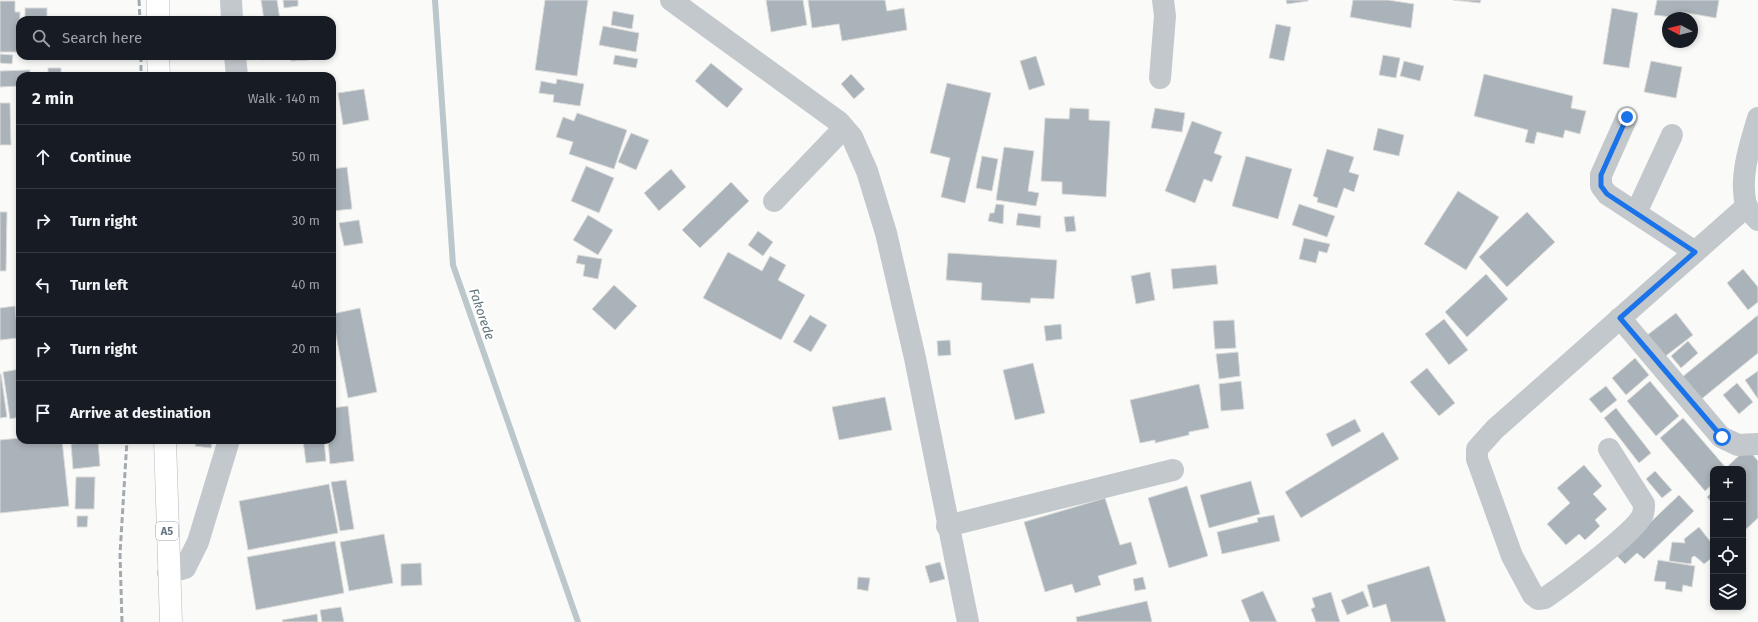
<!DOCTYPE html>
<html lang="en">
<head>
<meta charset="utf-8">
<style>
	:root { --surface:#171b24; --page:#242831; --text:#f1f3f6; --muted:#9ea1a6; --line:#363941 }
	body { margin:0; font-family:"Fira Sans",sans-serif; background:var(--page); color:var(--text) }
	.controls { position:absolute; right:12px; bottom:12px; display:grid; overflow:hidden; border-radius:8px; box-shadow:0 2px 6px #0003 }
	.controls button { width:36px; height:36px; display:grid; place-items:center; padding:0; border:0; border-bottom:1px solid var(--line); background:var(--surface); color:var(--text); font:20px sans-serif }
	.compass { position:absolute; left:1662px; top:12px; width:36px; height:36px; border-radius:50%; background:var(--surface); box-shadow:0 2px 6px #0003; rotate:277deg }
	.stop { position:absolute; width:12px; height:12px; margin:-9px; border:3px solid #1a73e8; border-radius:50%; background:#fff }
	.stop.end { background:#1a73e8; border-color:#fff; box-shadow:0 1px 4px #0008 }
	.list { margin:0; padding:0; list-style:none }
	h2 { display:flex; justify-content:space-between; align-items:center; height:52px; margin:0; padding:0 16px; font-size:17px }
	h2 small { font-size:13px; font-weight:400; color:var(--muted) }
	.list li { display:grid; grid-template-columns:26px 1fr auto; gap:12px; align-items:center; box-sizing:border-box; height:64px; padding:0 16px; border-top:1px solid var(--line) }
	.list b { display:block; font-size:15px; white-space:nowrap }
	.list em { font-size:13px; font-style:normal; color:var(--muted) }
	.icon { flex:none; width:22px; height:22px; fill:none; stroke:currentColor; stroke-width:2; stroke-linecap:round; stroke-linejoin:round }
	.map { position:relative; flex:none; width:1758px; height:622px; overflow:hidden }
	.search { position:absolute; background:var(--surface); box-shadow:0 2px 6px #0003; left:16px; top:16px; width:320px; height:44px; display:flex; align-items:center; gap:10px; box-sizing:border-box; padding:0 14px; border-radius:12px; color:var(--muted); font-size:15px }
	.panel { position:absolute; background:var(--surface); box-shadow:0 2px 6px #0003; left:16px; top:72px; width:320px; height:372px; border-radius:12px }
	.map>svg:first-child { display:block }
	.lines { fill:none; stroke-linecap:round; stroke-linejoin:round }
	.stream { stroke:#bbc7cb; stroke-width:6 }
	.building { fill:#aab3b9; stroke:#dcdcda }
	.highway-casing { stroke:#b4b9bd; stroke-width:23 }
	.minor { stroke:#c3c8cc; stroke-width:22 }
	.highway { stroke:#fff; stroke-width:22 }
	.rail { stroke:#a2aab0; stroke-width:3; stroke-dasharray:6 3; stroke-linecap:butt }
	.route { stroke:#1a73e8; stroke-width:5 }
	.labels { text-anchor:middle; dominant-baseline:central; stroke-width:4; stroke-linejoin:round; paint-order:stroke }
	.shield { fill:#fff; stroke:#939fa8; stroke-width:1 }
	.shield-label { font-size:11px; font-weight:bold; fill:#657683 }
	.water-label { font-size:13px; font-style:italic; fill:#60757c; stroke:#fff }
</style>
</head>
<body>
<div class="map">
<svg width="1758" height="622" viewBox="0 0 1758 622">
	<rect width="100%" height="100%" fill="#fafaf8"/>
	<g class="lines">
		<!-- stream -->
		<path class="stream" d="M435,0L453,265L578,622"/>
	</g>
	<!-- building -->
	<g class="building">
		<path d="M261,0H277L280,20H264Z"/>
		<path d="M283,0H298V6L284,8Z"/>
		<path d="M545,0H588L577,76L535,70Z"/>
		<path d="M766,0H803L807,25L771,32Z"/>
		<path d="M808,0H885L887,11L904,8L907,30L842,41L839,24L812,28Z"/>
		<path d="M1286,0H1308V1L1287,4Z"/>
		<path d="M1353,0H1388L1414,4L1411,28L1350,17Z"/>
		<path d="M1453,0H1481L1480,3Z"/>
		<path d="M1657,0H1719L1716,18L1682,12L1681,18L1654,15Z"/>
		<path d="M0,1H15V12H20L19,52H0Z"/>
		<rect x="25" y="8" width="22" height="12"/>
		<path d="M1612,8L1638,13L1629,68L1603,64Z"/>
		<path d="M613,11L634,15L632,29L611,25Z"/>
		<path d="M1276,24L1291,27L1284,61L1269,58Z"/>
		<path d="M603,26L639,33L636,52L599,45Z"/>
		<path d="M0,54L13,55L12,64L0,63Z"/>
		<path d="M615,55L638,59L636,68L613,64Z"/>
		<path d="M1383,55L1400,58L1396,78L1379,75Z"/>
		<path d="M262,56H282V57L262,60Z"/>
		<path d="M291,56H307L308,60L291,61Z"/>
		<path d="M1036,56L1045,85L1029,90L1020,61Z"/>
		<path d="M1404,61L1424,66L1420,81L1400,76Z"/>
		<path d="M1651,61L1682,67L1676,98L1644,92Z"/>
		<path d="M711,63L743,89L727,108L695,81Z"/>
		<rect x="48" y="68" width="13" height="8"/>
		<path d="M30,70V76H20V86L0,87V71Z"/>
		<path d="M851,74L865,89L854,99L841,84Z"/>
		<path d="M1484,74L1573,96L1571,108L1586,111L1580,134L1565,130L1563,138L1537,132L1534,144L1525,142L1528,130L1474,116Z"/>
		<path d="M557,79L584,84L580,106L553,102L554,95L539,93L541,81L556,84Z"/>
		<path d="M947,83L991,93L965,203L941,197L950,158L930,153Z"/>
		<path d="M364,89L369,120L343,125L338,93Z"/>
		<path d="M0,103H10L11,145H0Z"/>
		<path d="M1070,108L1089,109V120L1110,121L1106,197L1062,194V182L1041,181L1045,118L1069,119Z"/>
		<path d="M1155,108L1185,113L1182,132L1151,128Z"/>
		<path d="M577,113L627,130L614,169L569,154L573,142L556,137L563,117L574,121Z"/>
		<path d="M1192,121L1222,132L1214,153L1222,156L1212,182L1204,179L1195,203L1165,191Z"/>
		<path d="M1378,128L1404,135L1399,156L1373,150Z"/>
		<path d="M631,133L649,140L636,170L618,162Z"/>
		<path d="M1004,147L1034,151L1028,191L1039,193L1036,206L996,200Z"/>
		<path d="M1327,149L1354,157L1349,172L1359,175L1354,192L1344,188L1337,208L1317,202L1318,198L1313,196Z"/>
		<path d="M982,156L998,159L992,191L976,188Z"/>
		<path d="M1246,156L1292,169L1278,219L1232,206Z"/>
		<path d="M586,166L614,178L599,213L571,201Z"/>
		<path d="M347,167L352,209L332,211V169Z"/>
		<path d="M671,169L686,187L659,211L644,193Z"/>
		<path d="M731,182L749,201L700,248L682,230Z"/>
		<path d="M1458,191L1499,217L1466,270L1424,244Z"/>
		<path d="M996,204L1004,205L1003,224L988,221L990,213H994Z"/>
		<path d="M1299,204L1335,216L1327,237L1292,225Z"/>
		<path d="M0,212H7L6,271H0Z"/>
		<path d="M1527,212L1555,242L1507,287L1479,257Z"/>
		<path d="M1018,213L1041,216L1040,228L1016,225Z"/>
		<path d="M588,215L613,230L598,255L573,240Z"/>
		<path d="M1074,216L1076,231L1066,232L1064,217Z"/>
		<path d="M359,220L363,243L344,246L339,223Z"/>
		<path d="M758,231L773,242L763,256L748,245Z"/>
		<path d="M1304,238L1330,244L1327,253L1319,251L1316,263L1299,259Z"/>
		<path d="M728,252L762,271L770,256L786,265L778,280L805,295L781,340L703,298Z"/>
		<path d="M948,253L1057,260L1054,299L1031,298L1030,303L981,300L982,283L946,280Z"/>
		<path d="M578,255L602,259L598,279L583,276L585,265L576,263Z"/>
		<path d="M1216,265L1218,284L1173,289L1171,269Z"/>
		<path d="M1743,269L1758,287V302L1748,310L1727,283Z"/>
		<path d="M1150,272L1155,300L1136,304L1131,276Z"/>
		<path d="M1486,274L1508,299L1467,337L1445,312Z"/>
		<path d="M614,285L637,306L615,330L592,309Z"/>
		<path d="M15,306L18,338L0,340V308Z"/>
		<path d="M360,308L377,392L348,398L332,314Z"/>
		<path d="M1676,313L1693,335L1663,358L1646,336Z"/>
		<path d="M810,315L827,325L811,352L793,342Z"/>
		<path d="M1758,315V353L1699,401L1681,378Z"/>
		<path d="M1444,319L1468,350L1449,365L1425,334Z"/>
		<path d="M1234,320L1236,348L1215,349L1213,321Z"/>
		<path d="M1061,324L1062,339L1046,341L1044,326Z"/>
		<path d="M950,340L951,355L938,356L937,341Z"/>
		<path d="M1688,341L1698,353L1681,368L1671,356Z"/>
		<path d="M1238,352L1240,376L1219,379L1216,354Z"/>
		<path d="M1635,358L1649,375L1626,395L1612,378Z"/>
		<path d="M1033,363L1045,413L1015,420L1003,370Z"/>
		<path d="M1427,368L1455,403L1439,416L1410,382Z"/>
		<path d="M20,369V417L10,419L3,372Z"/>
		<path d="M1758,371V399L1745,380Z"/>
		<path d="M1,374L7,417L0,418V374Z"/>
		<path d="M1241,381L1244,409L1221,411L1219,384Z"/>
		<path d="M1650,381L1679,416L1656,436L1627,401Z"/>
		<path d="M1737,383L1753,402L1739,414L1723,395Z"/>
		<path d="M1199,384L1209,428L1189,432V435L1155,443V440L1140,443L1130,400Z"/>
		<path d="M1606,386L1617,400L1601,413L1589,399Z"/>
		<path d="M885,397L892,430L839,440L832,407Z"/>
		<path d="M348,406L354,461L330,464L328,440H332V408Z"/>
		<path d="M1616,408L1651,453L1639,463L1604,418Z"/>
		<path d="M1683,418L1727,469H1713V484L1705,491L1660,438Z"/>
		<path d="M1355,419L1361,431L1332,447L1326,434Z"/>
		<path d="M1383,432L1399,459L1301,518L1285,492Z"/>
		<path d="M20,438V440H62L69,506L0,513V440Z"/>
		<path d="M196,440H212L211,448L195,446Z"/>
		<path d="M303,440H324L326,461L306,463Z"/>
		<path d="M98,441L100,466L73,469L71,444Z"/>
		<path d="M1747,448L1758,461V518L1743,532V469H1729L1727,467Z"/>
		<path d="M1584,465L1602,486L1593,494L1607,509L1595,520L1600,526L1585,540L1579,534L1566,545L1547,524L1570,503L1557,488Z"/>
		<path d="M1655,471L1672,490L1662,498L1646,479Z"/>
		<path d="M76,477H95L94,509H75Z"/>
		<path d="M346,480L354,529L340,531L331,482Z"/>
		<path d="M1251,481L1260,514L1209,528L1200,495Z"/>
		<path d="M329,484L338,533L248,550L239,501Z"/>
		<path d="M1187,486L1208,556L1169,568L1148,498Z"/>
		<path d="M1713,491V504L1707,497Z"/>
		<path d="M1679,495L1694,511L1644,559L1637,553L1625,564L1616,555Z"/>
		<path d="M1105,498L1120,545L1131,542L1137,564L1098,576L1101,585L1075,593L1072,584L1045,592L1024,522Z"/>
		<path d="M1274,515L1280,541L1222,554L1217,532L1258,522L1257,518Z"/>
		<path d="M77,516H88L87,527H77Z"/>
		<path d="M1699,527L1713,545V557L1704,564L1695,556L1692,557L1691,564L1669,561L1672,542L1685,543L1684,539Z"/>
		<path d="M384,534L393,583L349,591L340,542Z"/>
		<path d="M335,541L344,593L256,610L247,557Z"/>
		<path d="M1658,560L1695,566L1692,587L1683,585L1682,592L1665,589L1666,582L1654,581Z"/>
		<path d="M940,562L945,579L930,583L925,566Z"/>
		<path d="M421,563L422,585L401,586V564Z"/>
		<path d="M1429,566L1446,622H1391L1386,604L1373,608L1367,585Z"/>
		<path d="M858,577L870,578L868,591L857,589Z"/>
		<path d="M1143,577L1146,589L1135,591L1133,579Z"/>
		<path d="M1263,591L1277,622H1250L1241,600Z"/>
		<path d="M1363,591L1369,606L1347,615L1341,600Z"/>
		<path d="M1331,592L1340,622H1316L1311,609L1315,607L1312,598Z"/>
		<path d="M1147,601L1152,622H1077L1076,617Z"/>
		<path d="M341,607L344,622H322L320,610Z"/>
		<path d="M317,614L318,622H283L282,620Z"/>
	</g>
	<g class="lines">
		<defs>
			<g id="highway">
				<path d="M158,0V20"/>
				<path d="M158,56L159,76"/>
				<path d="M165,440L171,622"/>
			</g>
		</defs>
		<!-- highway casing -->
		<use href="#highway" class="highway-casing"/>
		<!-- minor -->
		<g class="minor">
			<path d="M231,0L232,20"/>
			<path d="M671,0L839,122L852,137L867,171L886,233L915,358L968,622"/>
			<path d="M235,56L237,76"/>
			<path d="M1160,78L1165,16L1163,0"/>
			<path d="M1627,117L1601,175V186L1607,194L1695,252"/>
			<path d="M1758,118C1750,145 1739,177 1746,205C1748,210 1754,216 1758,220"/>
			<path d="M774,201L844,128"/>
			<path d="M1636,213L1672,135"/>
			<path d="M1620,318L1721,437L1738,445L1758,444"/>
			<path d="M1609,449L1644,504C1644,507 1644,511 1643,514C1637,531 1564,585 1545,598L1538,599L1533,595L1512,556L1477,459V449L1495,429L1747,206"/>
			<path d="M947,526L1173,470"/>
			<path d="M168,573L185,568L198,542L229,440"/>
		</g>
		<!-- highway -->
		<use href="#highway" class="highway"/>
		<!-- rail -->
		<g class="rail">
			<path d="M139,0L140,20"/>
			<path d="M141,56V76"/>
			<path d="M122,622L120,554L127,440"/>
		</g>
	</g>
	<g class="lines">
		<!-- route -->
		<path class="route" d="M1627,117L1601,175V186L1607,194L1695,252L1620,318L1722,437"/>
	</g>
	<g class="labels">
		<!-- shield labels -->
		<rect class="shield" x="156" y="522" width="22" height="18" rx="3"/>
		<g class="shield-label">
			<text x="167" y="531">A5</text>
		</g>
		<!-- water labels -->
		<g class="water-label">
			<text transform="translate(482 314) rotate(71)">Fakorede</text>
		</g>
	</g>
</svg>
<div class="controls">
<button>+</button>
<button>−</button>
<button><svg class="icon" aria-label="locate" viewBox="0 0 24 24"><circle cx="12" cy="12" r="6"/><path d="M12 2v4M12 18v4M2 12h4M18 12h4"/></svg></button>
<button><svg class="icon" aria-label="layers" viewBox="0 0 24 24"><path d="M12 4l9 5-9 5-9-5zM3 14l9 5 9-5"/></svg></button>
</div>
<svg class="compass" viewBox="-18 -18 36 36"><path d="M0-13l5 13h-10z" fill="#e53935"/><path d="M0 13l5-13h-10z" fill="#9ea1a6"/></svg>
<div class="stop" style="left:1722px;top:437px"></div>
<div class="stop end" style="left:1627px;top:117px"></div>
<div class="search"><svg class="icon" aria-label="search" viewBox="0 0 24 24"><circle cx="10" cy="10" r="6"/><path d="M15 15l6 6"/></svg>Search here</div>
<section class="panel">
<h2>2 min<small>Walk · 140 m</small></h2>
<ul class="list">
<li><svg class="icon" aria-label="ahead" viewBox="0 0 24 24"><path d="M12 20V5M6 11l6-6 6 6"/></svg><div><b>Continue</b></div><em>50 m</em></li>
<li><svg class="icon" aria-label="right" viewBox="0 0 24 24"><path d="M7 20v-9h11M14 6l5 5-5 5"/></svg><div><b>Turn right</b></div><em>30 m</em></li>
<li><svg class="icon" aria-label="left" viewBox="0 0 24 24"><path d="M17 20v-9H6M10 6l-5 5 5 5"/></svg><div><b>Turn left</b></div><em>40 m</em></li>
<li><svg class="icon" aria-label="right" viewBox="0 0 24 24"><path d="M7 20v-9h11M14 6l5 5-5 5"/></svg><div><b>Turn right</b></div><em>20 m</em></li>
<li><svg class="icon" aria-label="arrive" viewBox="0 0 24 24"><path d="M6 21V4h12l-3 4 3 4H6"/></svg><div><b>Arrive at destination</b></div></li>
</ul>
</section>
</div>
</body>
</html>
